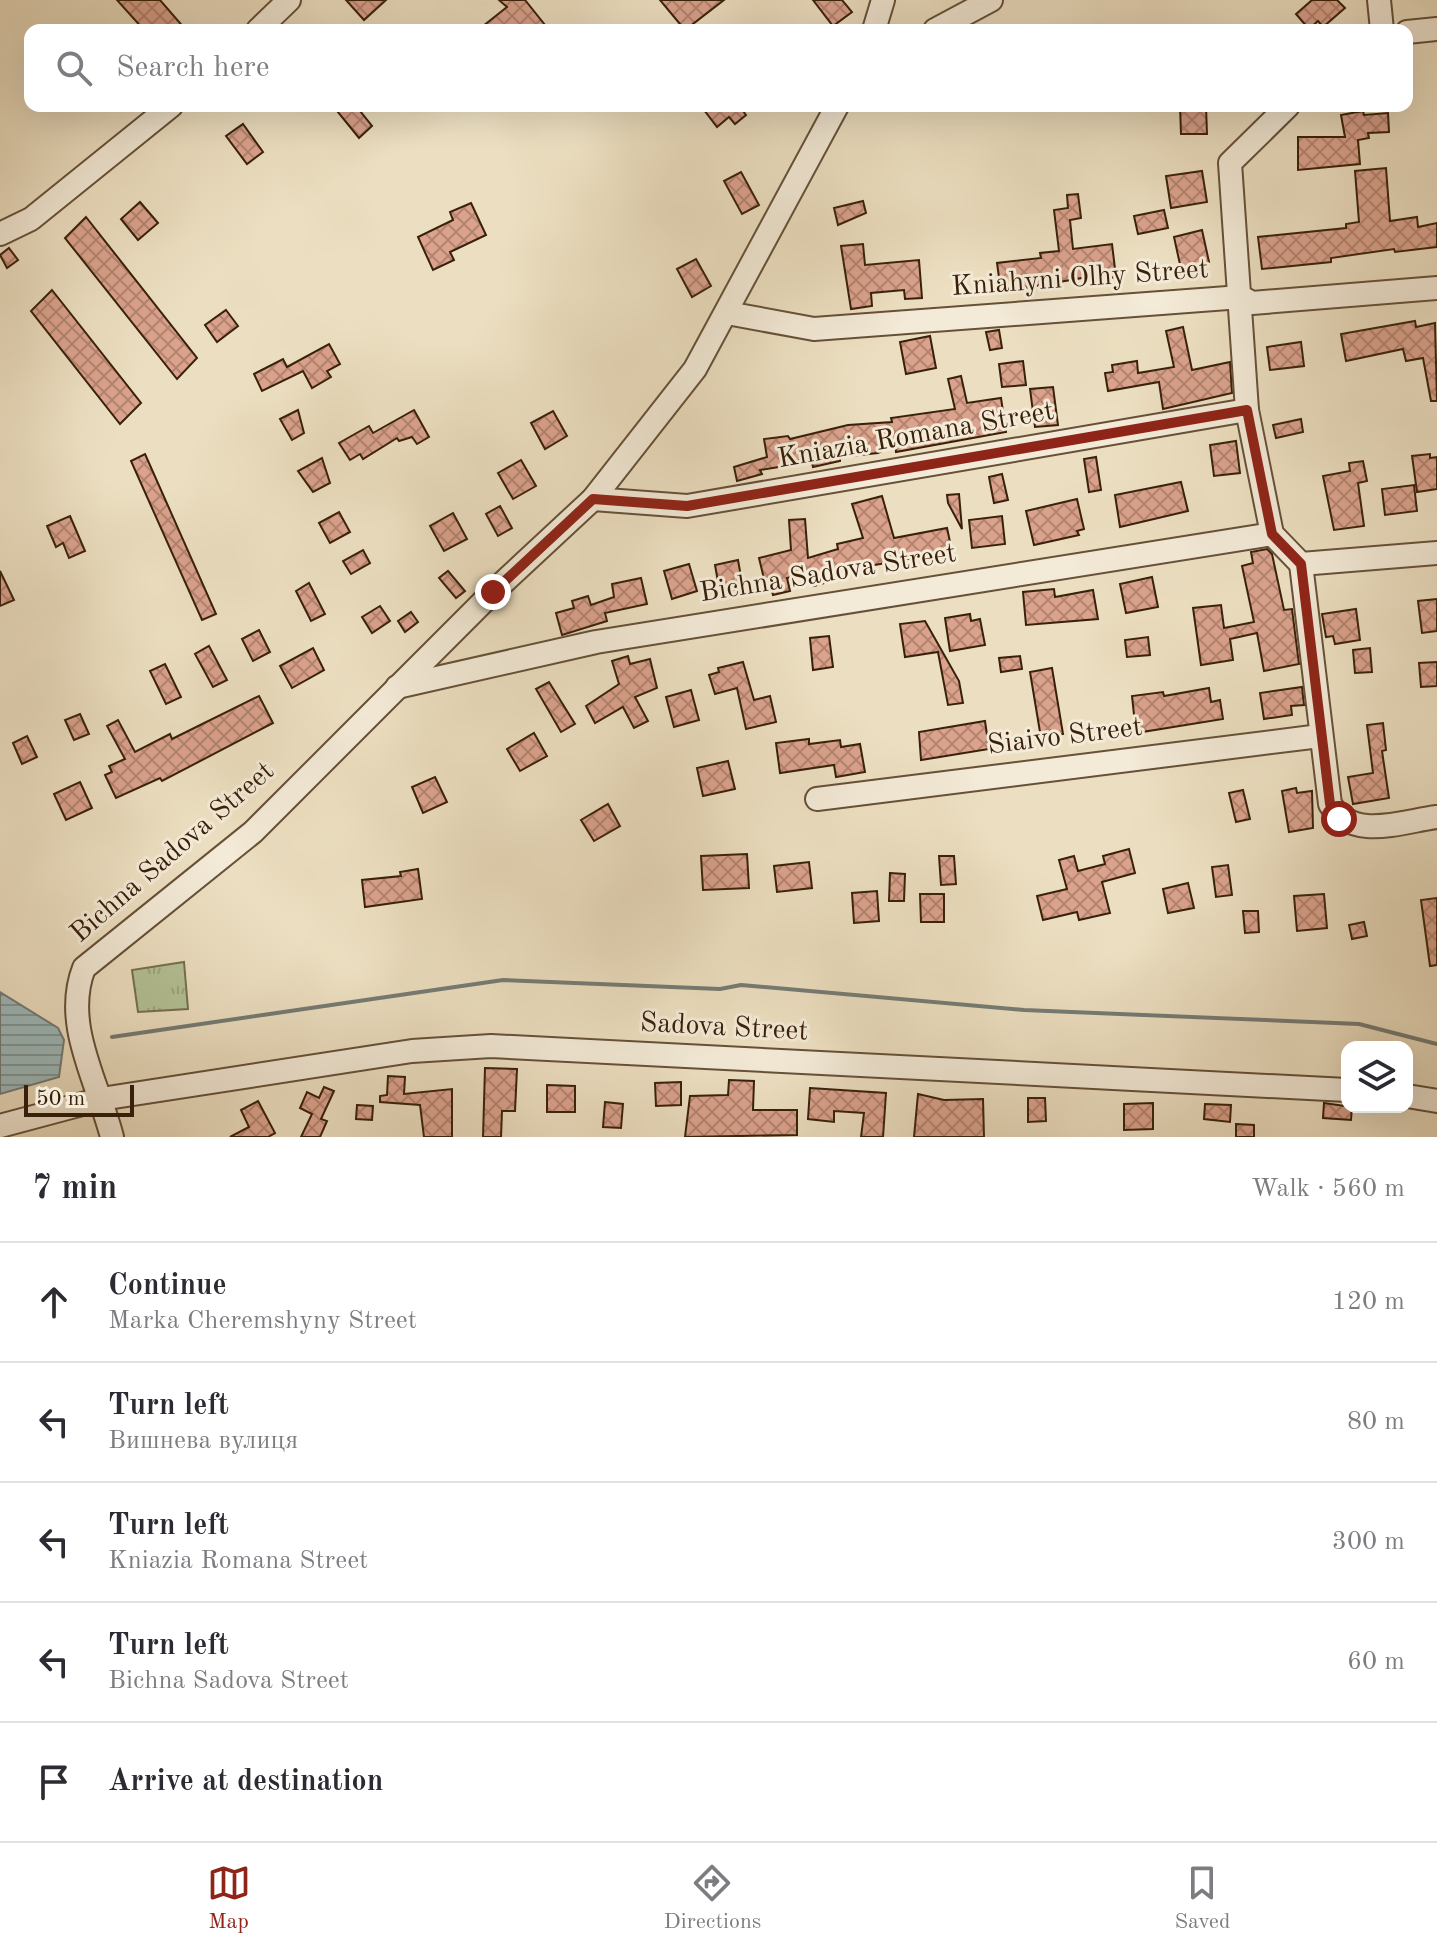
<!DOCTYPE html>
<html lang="en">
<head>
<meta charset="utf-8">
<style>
	:root { --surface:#fff; --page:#f7f7f7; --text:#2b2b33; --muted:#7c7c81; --line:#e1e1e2; --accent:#8f2418 }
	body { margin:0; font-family:"Old Standard TT",serif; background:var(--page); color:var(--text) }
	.controls { position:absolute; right:24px; bottom:24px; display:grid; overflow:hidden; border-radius:16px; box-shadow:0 8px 32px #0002 }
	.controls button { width:72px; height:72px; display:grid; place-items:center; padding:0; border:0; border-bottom:2px solid var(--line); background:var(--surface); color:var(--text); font:40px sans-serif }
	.scale { position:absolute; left:24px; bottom:20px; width:110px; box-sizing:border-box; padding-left:8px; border:4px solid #39200b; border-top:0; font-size:22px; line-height:28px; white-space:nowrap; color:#39200b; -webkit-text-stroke:6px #f3ead7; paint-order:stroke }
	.stop { position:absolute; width:24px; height:24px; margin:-18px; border:6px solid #8f2418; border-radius:50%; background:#fff }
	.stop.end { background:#8f2418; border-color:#fff; box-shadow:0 2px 8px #0008 }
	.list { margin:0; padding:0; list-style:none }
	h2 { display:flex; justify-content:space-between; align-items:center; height:104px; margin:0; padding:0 32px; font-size:34px }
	h2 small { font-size:26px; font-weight:400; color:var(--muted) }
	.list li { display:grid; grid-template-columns:52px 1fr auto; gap:24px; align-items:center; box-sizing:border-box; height:120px; padding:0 32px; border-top:2px solid var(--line) }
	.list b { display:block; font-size:30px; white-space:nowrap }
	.list p { margin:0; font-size:26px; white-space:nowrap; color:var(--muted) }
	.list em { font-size:26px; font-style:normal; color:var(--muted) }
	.icon { flex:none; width:44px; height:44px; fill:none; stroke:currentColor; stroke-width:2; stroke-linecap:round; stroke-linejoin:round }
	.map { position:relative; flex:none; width:1437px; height:1137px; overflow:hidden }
	.search { position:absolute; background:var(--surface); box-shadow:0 8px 32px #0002; left:24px; right:24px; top:24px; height:88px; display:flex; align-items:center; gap:20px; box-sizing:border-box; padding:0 28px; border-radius:16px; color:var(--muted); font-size:30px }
	.sheet { height:704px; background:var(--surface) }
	nav { display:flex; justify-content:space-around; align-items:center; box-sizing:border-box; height:112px; border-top:2px solid var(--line); background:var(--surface); font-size:22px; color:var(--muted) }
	nav a { display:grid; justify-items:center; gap:4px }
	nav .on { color:var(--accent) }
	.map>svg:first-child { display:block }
	.park { fill:url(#park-tufts); stroke:#767150; stroke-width:2 }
	.water { fill:url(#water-rules); stroke:#757c75; stroke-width:2 }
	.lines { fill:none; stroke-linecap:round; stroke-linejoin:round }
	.stream { stroke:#757c75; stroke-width:4 }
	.building { fill:url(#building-cross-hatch); stroke:#39200b; stroke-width:2 }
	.minor-casing { stroke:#665038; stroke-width:26 }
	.minor { stroke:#f3ead7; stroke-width:22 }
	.route { stroke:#8f2418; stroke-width:10 }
	.labels { text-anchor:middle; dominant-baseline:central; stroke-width:6; stroke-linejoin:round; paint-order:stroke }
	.street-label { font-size:28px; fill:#39200b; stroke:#f3ead7 }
</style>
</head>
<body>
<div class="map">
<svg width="1437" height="1137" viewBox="0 0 1437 1137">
	<defs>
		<pattern id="park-tufts" width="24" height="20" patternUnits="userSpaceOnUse" patternTransform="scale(2)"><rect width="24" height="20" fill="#b4c296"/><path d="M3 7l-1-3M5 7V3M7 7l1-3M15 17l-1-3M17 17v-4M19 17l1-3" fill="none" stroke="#9ca680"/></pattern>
		<pattern id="water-rules" width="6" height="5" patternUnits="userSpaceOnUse" patternTransform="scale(2)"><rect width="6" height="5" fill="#9dbabc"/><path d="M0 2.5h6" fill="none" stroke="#819797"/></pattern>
		<pattern id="building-cross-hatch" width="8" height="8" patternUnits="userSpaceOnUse" patternTransform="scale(2)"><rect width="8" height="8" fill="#dba28c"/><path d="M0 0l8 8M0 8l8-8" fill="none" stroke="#b38471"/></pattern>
	</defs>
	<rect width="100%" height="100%" fill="#ecdfc1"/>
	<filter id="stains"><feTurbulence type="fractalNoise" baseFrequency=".0025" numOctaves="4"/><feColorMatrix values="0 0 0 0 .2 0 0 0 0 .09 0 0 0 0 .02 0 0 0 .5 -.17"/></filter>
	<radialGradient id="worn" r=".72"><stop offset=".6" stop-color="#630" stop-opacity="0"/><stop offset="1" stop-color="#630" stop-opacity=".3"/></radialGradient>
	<!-- park -->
	<path class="park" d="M184,962L188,1009L138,1012L132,970Z"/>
	<!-- water -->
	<path class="water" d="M0,992L58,1028L64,1040L59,1077L0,1094Z"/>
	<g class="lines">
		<!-- stream -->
		<path class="stream" d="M112,1037L503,980L720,989L741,985L1024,1010L1359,1024L1437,1044"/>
	</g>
	<!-- building -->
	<g class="building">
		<path d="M117,0H160L186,30H144Z"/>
		<path d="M346,0H386L364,20Z"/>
		<path d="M499,0H525L549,30H478L507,7Z"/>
		<path d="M660,0H724L685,30Z"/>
		<path d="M813,0H842L852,12L833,26Z"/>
		<path d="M1312,0H1337L1345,8L1323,27L1318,21L1309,29L1296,14Z"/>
		<path d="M343,106H356L372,126L359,138L337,111Z"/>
		<path d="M701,106H743L741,108L746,115L735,124L729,117L717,127Z"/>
		<path d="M1180,106H1206L1207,134H1181Z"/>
		<path d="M1363,111L1364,115L1388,113L1389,132L1368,133L1369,138L1358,140L1360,164L1298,170V137H1345L1341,115Z"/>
		<path d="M243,124L263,152L247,164L226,136Z"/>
		<path d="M1386,168L1390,221L1417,217L1418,227L1437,223V247L1395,252L1394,249L1331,258V262L1262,269L1258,237L1346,228V224L1359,222L1355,171Z"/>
		<path d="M1202,171L1207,202L1171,208L1166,176Z"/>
		<path d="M741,172L759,205L742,214L724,181Z"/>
		<path d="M1078,194L1081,218L1070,220L1073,249L1112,244L1116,277L1089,280L1088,277L1001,292L997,263L1041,258L1040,253L1059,251L1054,210L1068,208L1067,195Z"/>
		<path d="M863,201L866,213L838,225L834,208Z"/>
		<path d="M140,202L158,223L138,240L121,219Z"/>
		<path d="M471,203L486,235L450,252L454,260L433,270L418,237L453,220L450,212Z"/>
		<path d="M1164,210L1168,228L1138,234L1134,216Z"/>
		<path d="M86,217L197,358L177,379L65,238Z"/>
		<path d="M1202,230L1209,262L1181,269L1174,237Z"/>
		<path d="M863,244L865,265L919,260L922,298L905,299L904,290L871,293L872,306L851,309L841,246Z"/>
		<path d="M9,248L18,260L7,268L0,255Z"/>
		<path d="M696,259L711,286L692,297L677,269Z"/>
		<path d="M52,290L141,403L120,424L31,311Z"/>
		<path d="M226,310L238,326L217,342L205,325Z"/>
		<path d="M1415,321L1416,327L1435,323L1437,401H1431L1423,358L1406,361L1403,349L1346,361L1341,334Z"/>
		<path d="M1183,327L1192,370L1230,362L1232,393L1163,409L1159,382L1108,391L1105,373L1113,372L1112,365L1137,361L1138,373L1174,367L1166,331Z"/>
		<path d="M999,330L1002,348L990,350L986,332Z"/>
		<path d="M930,336L936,368L906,374L900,342Z"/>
		<path d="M1301,342L1304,366L1270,370L1267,347Z"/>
		<path d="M329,344L340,364L327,371L331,377L312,388L303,371L262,391L254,374L283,359L287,367Z"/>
		<path d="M1023,361L1026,385L1002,387L999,364Z"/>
		<path d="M961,376L967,403L1001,398L1006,432L896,452L895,444L878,453L840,457V461L813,467L810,454L791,465L760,470L762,474L737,481L734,467L767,457L764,439L788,436L790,439L848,425L892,422L891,418L955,409L948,379Z"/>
		<path d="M1053,387L1058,425L1035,427L1030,389Z"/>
		<path d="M298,410L304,433L292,440L280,419Z"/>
		<path d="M414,410L429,437L417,444L412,437L399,441L397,438L363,459L360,454L350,460L339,443L369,426L373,433Z"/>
		<path d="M553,411L567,436L545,449L531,423Z"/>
		<path d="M1301,419L1303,432L1276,438L1273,425Z"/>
		<path d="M1236,441L1240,473L1214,476L1210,445Z"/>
		<path d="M145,454L216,614L202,620L131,461Z"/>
		<path d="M1430,454V458L1437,457V489L1417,492L1412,456Z"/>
		<path d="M1096,457L1101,490L1089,492L1084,459Z"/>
		<path d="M322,458L330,483L313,492L298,471Z"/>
		<path d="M521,460L536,486L513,499L498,473Z"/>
		<path d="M1363,461L1367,481L1358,483L1364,526L1334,530L1323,476L1350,471L1349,463Z"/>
		<path d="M1002,474L1008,500L994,503L989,477Z"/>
		<path d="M1181,482L1188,511L1120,527L1115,495Z"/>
		<path d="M1414,485L1417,511L1385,515L1382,489Z"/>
		<path d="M959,494L962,529L948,503L947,495Z"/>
		<path d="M882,496L894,538L947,528L952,551L836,572L838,579L814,586L810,573L787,578L790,591L773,595L770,582L765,583L759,558L791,550L789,520L805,519L808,558L838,549L837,544L863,538L852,504Z"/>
		<path d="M1077,499L1084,529L1077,531L1079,535L1034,545L1026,511Z"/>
		<path d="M500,506L512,528L498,536L486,514Z"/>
		<path d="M339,512L350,532L330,543L319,523Z"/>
		<path d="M453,513L467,539L444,551L430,526Z"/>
		<path d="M70,516L85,551L69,558L63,543L56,547L47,526Z"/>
		<path d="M1002,516L1005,544L972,548L969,520Z"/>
		<path d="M1267,549L1272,554L1284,610L1292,609L1299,664L1264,671L1257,633L1230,639L1233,660L1201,665L1193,608L1221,605L1224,628L1254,622L1242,566L1253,563L1251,552Z"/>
		<path d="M363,550L370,563L351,574L343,561Z"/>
		<path d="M738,560L743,588L720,593L715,565Z"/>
		<path d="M689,564L697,591L672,599L664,571Z"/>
		<path d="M0,571L14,600L0,606Z"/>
		<path d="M448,571L465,591L456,598L439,578Z"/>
		<path d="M1152,577L1158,607L1126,613L1120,584Z"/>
		<path d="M641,578L647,604L605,613L607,621L562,635L556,613L574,608L572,601L588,596L591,605L614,597L612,584Z"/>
		<path d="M309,583L325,614L311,621L296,591Z"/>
		<path d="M1054,589L1055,597L1093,590L1098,619L1026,625L1023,592Z"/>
		<path d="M1437,599V631L1422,633L1418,601Z"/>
		<path d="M380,606L390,621L372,633L362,617Z"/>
		<path d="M1356,609L1360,640L1335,644L1333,636L1326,637L1322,614Z"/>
		<path d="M411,612L418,622L405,632L398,621Z"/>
		<path d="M970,614L971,621L980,619L985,645L950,651L945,618Z"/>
		<path d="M925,621L959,681L963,703L948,705L938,652L905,657L900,624Z"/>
		<path d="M259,630L270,652L253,661L242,639Z"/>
		<path d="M829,636L833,667L813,670L810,638Z"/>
		<path d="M1148,637L1150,655L1127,657L1125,640Z"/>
		<path d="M209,646L227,680L213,687L195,654Z"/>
		<path d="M313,648L324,670L292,688L280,666Z"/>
		<path d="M1370,648L1372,672L1355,673L1353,650Z"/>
		<path d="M628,656L630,664L650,659L657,688L635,697L648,721L634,728L623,707L595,723L586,706L619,684L612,661Z"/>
		<path d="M1020,656L1022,669L1001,672L999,658Z"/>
		<path d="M743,662L754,700L770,696L776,722L746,729L737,688L715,694L709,675L719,672L718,668Z"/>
		<path d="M1437,662V686L1421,687L1419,663Z"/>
		<path d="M165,664L181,697L166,704L150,671Z"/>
		<path d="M1052,668L1063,734L1041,738L1030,672Z"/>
		<path d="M549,682L575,724L561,732L536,689Z"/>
		<path d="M1302,687L1304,705L1291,706L1292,715L1264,719L1260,693Z"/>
		<path d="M1209,688L1211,702L1220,700L1223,719L1136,733L1132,696L1163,692L1164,696Z"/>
		<path d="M691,690L699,720L674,727L666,697Z"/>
		<path d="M259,696L273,723L162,781L160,778L116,798L105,775L112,772L109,766L125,759L107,726L118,720L135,752L170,734L172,739Z"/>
		<path d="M80,714L89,734L74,740L65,720Z"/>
		<path d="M985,721L989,749L921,760L919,732Z"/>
		<path d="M1383,723L1386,750L1382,751L1389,798L1353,804L1348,777L1373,773L1367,725Z"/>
		<path d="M534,733L547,756L520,771L507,749Z"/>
		<path d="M27,736L37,757L22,764L13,743Z"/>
		<path d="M809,739V744L840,740L841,747L860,744L865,772L836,777L834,765L780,773L776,743Z"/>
		<path d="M728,761L735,789L703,796L697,768Z"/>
		<path d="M435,777L447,802L423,813L412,787Z"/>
		<path d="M80,782L92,808L66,820L54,794Z"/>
		<path d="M1296,788L1297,793L1312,791L1313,828L1289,832L1282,791Z"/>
		<path d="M1243,790L1250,819L1236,822L1229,793Z"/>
		<path d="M608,804L620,826L594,841L581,820Z"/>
		<path d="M1129,849L1135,873L1102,882L1110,913L1079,920L1077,912L1043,920L1037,896L1067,889L1059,860L1074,856L1078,871L1105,864L1103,856Z"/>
		<path d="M747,854L749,888L703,890L701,856Z"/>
		<path d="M939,856H954L956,884L941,885Z"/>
		<path d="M809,862L812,888L777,892L774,866Z"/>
		<path d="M1228,865L1232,895L1216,897L1212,867Z"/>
		<path d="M418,869L422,899L365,907L362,880L401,876L400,872Z"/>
		<path d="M890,873L905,874L904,901H889Z"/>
		<path d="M1188,883L1194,908L1168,913L1163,889Z"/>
		<path d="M877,891L879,921L854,923L852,893Z"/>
		<path d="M920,894H944V922H921Z"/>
		<path d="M1324,894L1327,928L1297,931L1294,896Z"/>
		<path d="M1437,898V965L1430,966L1421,900Z"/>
		<path d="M1243,911H1258L1259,932L1245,933Z"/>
		<path d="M1364,922L1367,936L1352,939L1349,925Z"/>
		<path d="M485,1068L517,1069L515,1111H502L501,1137H483Z"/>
		<path d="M388,1076L405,1077L404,1094L452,1089V1137H424L420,1105L380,1102V1096L387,1095Z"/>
		<path d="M729,1080L754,1081L753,1110H797V1135L685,1137L690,1096L728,1095Z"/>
		<path d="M681,1082V1105L656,1106L655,1083Z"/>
		<path d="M547,1085L575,1086V1112H547Z"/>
		<path d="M324,1087L334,1091L321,1119L327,1121L320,1137H301L312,1114L300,1108L307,1092L319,1098Z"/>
		<path d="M810,1088L886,1093L883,1137H861L864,1113L834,1111V1122L808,1119Z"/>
		<path d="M918,1094L944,1100L983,1099L984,1137H914Z"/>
		<path d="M1028,1098H1045L1046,1121L1028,1122Z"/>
		<path d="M258,1101L275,1133L268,1137H230L249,1127L241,1110Z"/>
		<path d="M605,1102L623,1104L621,1128L603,1127Z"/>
		<path d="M1153,1103V1129L1124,1130V1104Z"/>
		<path d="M1324,1103L1352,1107L1351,1120L1323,1118Z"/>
		<path d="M1205,1104L1231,1105L1230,1122L1204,1119Z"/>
		<path d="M357,1105L373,1106L372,1120L356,1119Z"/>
		<path d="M1236,1124L1254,1125V1137H1236Z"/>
	</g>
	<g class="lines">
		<defs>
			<g id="minor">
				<path d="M1379,0L1382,30"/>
				<path d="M258,30L289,0"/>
				<path d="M874,30L883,0"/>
				<path d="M935,30L991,0"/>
				<path d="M1407,32L1437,29"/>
				<path d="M1288,106L1230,163L1247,410L1272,534L1301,564"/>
				<path d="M0,234L31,219L171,106"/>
				<path d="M727,313L814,329L1241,297L1252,303L1437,288"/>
				<path d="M593,499L687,506L1247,410"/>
				<path d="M1301,564L1330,804C1352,841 1400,822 1437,817"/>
				<path d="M1301,564L1437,553"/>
				<path d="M397,687L596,642L1272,534"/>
				<path d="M817,799L1320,736"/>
				<path d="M1407,1096L1437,1101"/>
				<path d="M0,1126L101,1099L412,1051L491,1046L1347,1090"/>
				<path d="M112,1137C98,1082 62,1024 84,968L253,832L493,592L593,499L695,369L837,106"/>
			</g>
		</defs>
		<!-- minor casing -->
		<use href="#minor" class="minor-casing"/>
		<!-- minor -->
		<use href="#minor" class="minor"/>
	</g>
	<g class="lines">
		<!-- route -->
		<path class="route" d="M493,592L593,499L687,506L1247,410L1272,534L1301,564L1330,804L1339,819"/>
	</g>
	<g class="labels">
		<!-- street labels -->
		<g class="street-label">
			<text transform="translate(1080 279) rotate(-4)">Kniahyni Olhy Street</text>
			<text transform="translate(916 436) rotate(-10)">Kniazia Romana Street</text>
			<text transform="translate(828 574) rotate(-9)">Bichna Sadova Street</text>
			<text transform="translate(1065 737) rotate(-7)">Siaivo Street</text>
			<text transform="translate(173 853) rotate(-41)">Bichna Sadova Street</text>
			<text transform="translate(724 1028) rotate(3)">Sadova Street</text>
		</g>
	</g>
	<rect width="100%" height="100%" filter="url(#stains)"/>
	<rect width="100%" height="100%" fill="url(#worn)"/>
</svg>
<div class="controls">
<button><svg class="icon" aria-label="layers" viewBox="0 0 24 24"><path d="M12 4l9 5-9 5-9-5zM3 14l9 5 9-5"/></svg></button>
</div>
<div class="scale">50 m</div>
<div class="stop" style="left:1339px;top:819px"></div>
<div class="stop end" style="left:493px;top:592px"></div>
<div class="search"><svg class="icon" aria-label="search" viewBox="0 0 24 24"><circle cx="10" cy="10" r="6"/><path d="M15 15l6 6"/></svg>Search here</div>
</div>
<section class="sheet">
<h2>7 min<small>Walk · 560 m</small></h2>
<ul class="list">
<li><svg class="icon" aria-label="ahead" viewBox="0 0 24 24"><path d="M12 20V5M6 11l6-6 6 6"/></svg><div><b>Continue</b><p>Marka Cheremshyny Street</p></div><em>120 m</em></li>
<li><svg class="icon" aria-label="left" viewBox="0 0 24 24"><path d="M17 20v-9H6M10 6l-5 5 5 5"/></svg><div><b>Turn left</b><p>Вишнева вулиця</p></div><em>80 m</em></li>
<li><svg class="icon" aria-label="left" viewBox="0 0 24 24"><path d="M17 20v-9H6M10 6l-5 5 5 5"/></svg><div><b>Turn left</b><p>Kniazia Romana Street</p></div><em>300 m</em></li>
<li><svg class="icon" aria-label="left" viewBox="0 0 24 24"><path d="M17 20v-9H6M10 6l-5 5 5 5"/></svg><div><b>Turn left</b><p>Bichna Sadova Street</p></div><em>60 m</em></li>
<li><svg class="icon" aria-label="arrive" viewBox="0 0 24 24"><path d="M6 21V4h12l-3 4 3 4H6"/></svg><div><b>Arrive at destination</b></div></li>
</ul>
</section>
<nav>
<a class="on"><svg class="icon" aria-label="map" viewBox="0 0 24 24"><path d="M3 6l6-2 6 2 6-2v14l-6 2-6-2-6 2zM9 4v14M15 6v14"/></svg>Map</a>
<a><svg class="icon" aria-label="directions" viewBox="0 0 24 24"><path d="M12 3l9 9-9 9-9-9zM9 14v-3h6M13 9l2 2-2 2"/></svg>Directions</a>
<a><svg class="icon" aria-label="saved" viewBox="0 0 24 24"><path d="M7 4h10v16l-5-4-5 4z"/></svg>Saved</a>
</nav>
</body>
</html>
